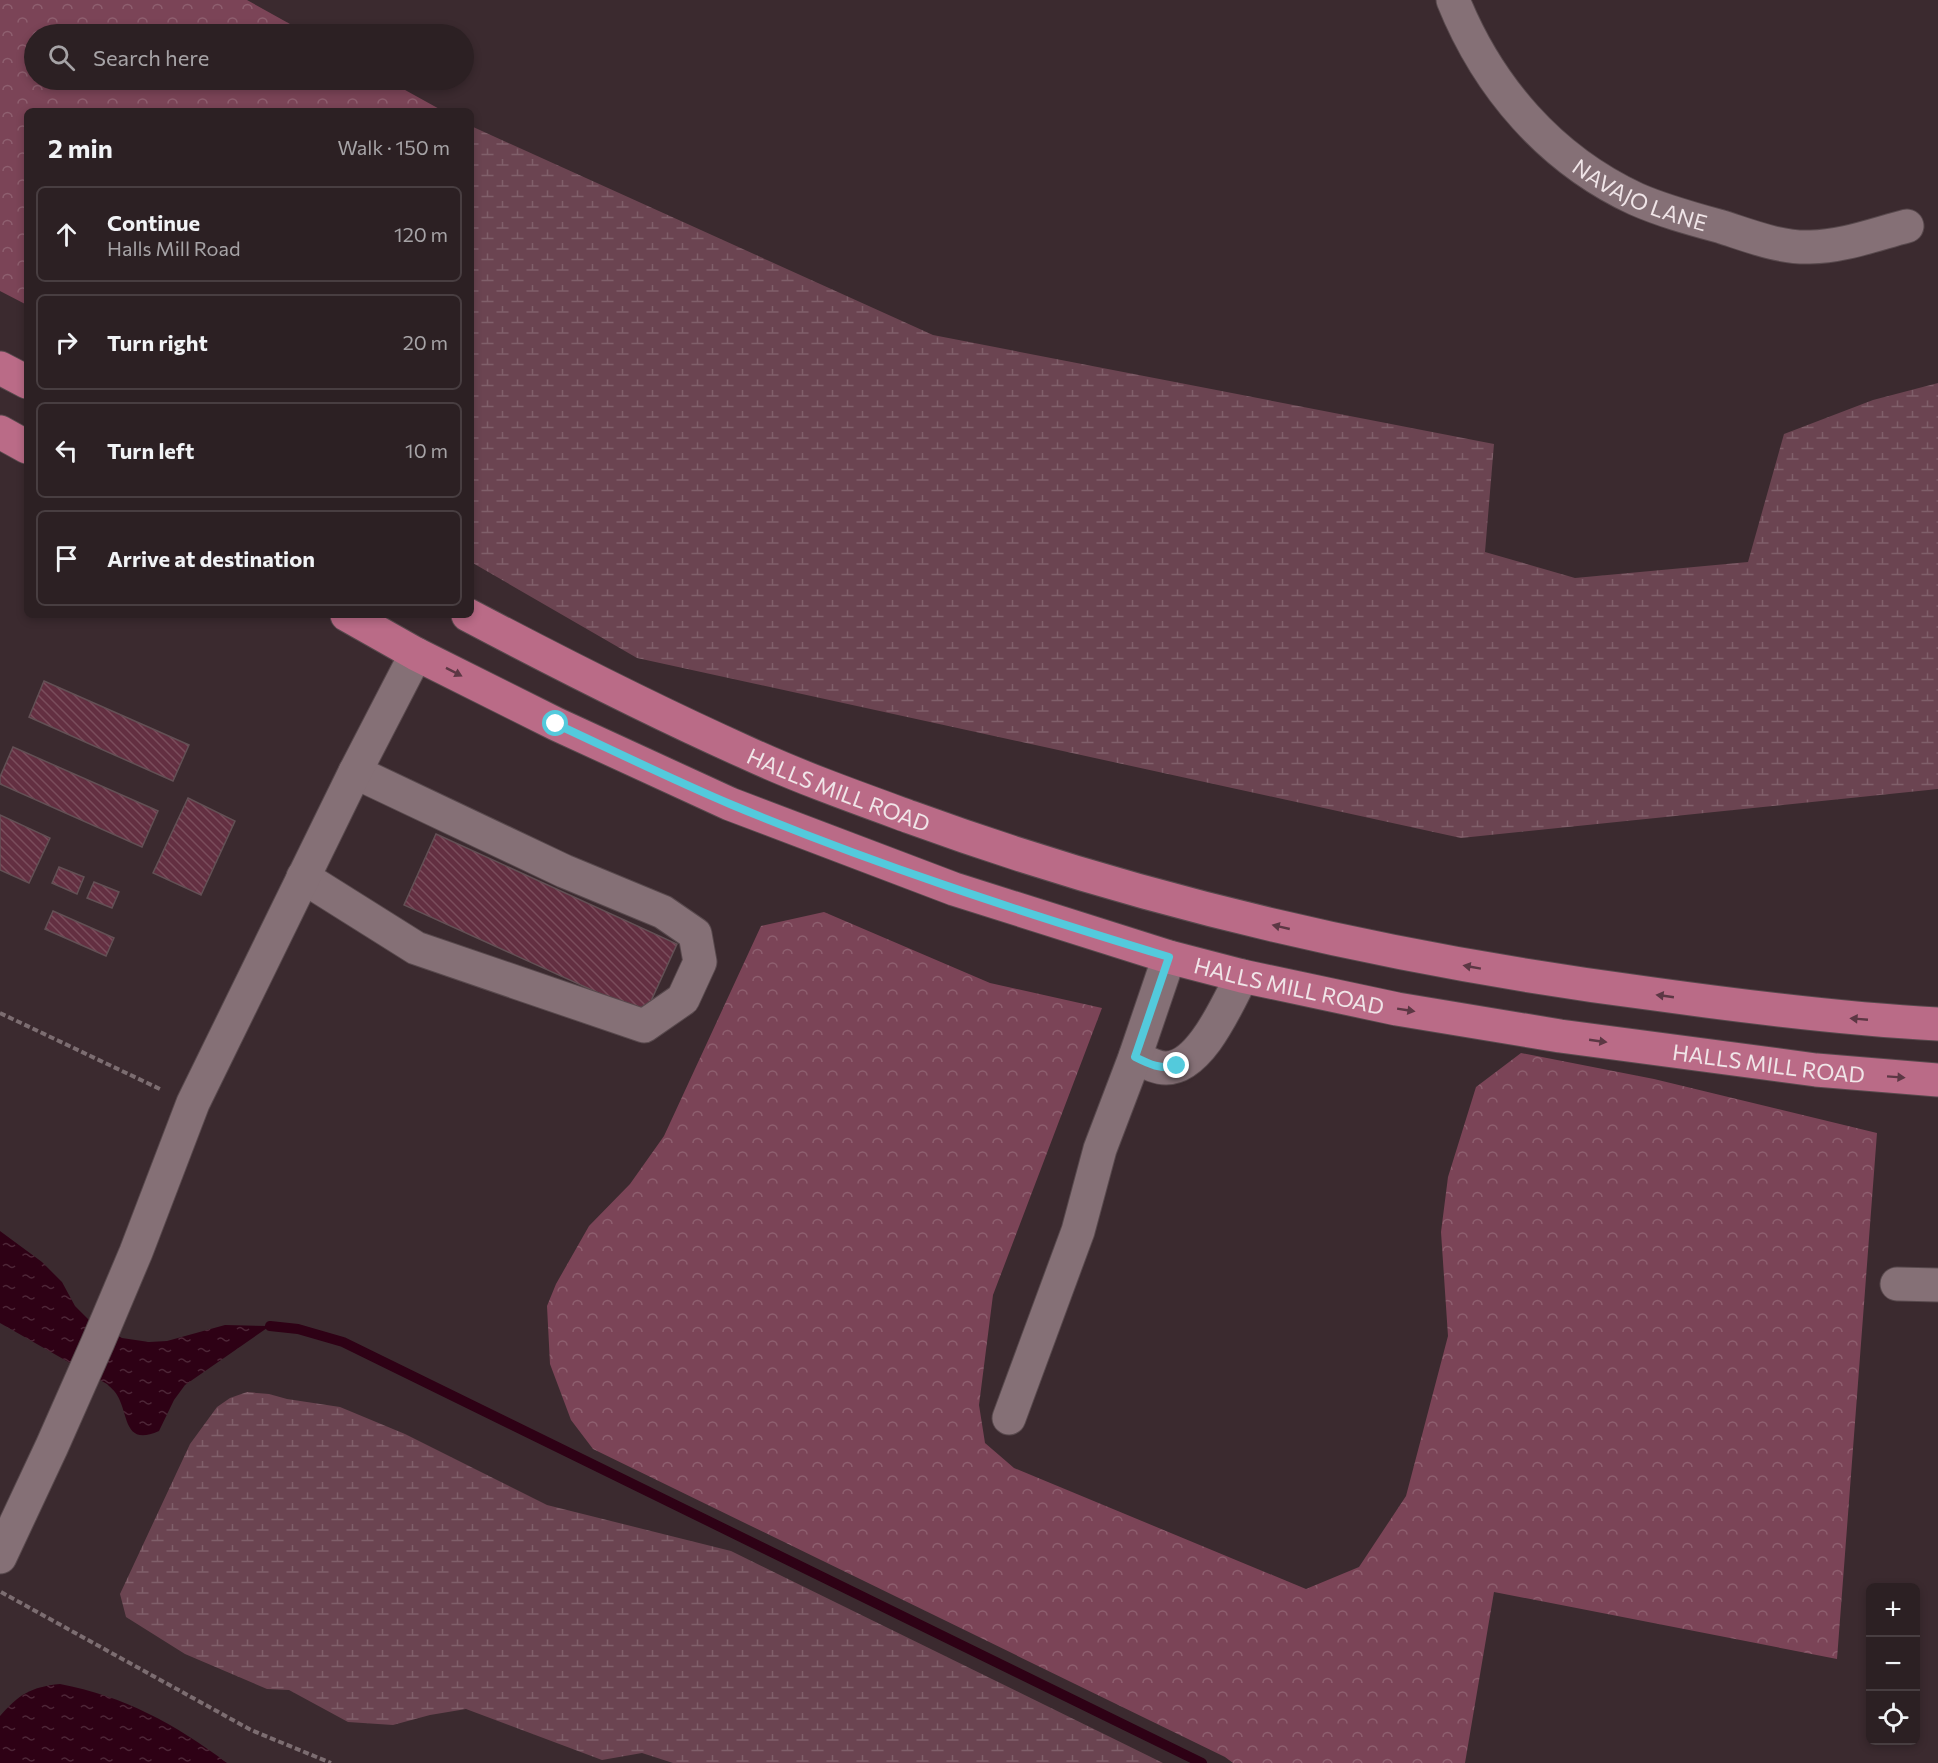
<!DOCTYPE html>
<html lang="en">
<head>
<meta charset="utf-8">
<style>
	:root { --surface:#2c2023; --page:#382d30; --text:#f1f3f6; --muted:#a6a3a6; --line:#483e41 }
	body { margin:0; font-family:Commissioner,sans-serif; background:var(--page); color:var(--text) }
	.controls { position:absolute; right:18px; bottom:18px; display:grid; overflow:hidden; border-radius:9px; box-shadow:0 3px 9px #0003 }
	.controls button { width:54px; height:54px; display:grid; place-items:center; padding:0; border:0; border-bottom:2px solid var(--line); background:var(--surface); color:var(--text); font:30px sans-serif }
	.stop { position:absolute; width:18px; height:18px; margin:-14px; border:4px solid #53cadc; border-radius:50%; background:#fff }
	.stop.end { background:#53cadc; border-color:#fff; box-shadow:0 2px 6px #0008 }
	.list { margin:0; padding:0; list-style:none }
	h2 { display:flex; justify-content:space-between; align-items:center; height:78px; margin:0; padding:0 24px; font-size:26px }
	h2 small { font-size:20px; font-weight:400; color:var(--muted) }
	.list li { display:grid; grid-template-columns:39px 1fr auto; gap:18px; align-items:center; box-sizing:border-box; height:96px; margin:0 12px 12px; padding:0 12px; border:2px solid var(--line); border-radius:9px }
	.list b { display:block; font-size:22px; white-space:nowrap }
	.list p { margin:0; font-size:20px; white-space:nowrap; color:var(--muted) }
	.list em { font-size:20px; font-style:normal; color:var(--muted) }
	.icon { flex:none; width:33px; height:33px; fill:none; stroke:currentColor; stroke-width:2; stroke-linecap:round; stroke-linejoin:round }
	.map { position:relative; flex:none; width:1938px; height:1763px; overflow:hidden }
	.search { position:absolute; background:var(--surface); box-shadow:0 3px 9px #0003; left:24px; top:24px; width:450px; height:66px; display:flex; align-items:center; gap:15px; box-sizing:border-box; padding:0 21px; border-radius:33px; color:var(--muted); font-size:22px }
	.panel { position:absolute; background:var(--surface); box-shadow:0 3px 9px #0003; left:24px; top:108px; width:450px; height:510px; border-radius:9px }
	.map>svg:first-child { display:block }
	.forest { fill:url(#forest-crowns) }
	.wetland { fill:url(#wetland-marsh) }
	.water { fill:url(#water-ripples) }
	.lines { fill:none; stroke-linecap:round; stroke-linejoin:round }
	.stream { stroke:#2e0115; stroke-width:10 }
	.building { fill:url(#building-back-hatch); stroke:#635055; stroke-width:1.5 }
	.minor-casing { stroke:#58494d; stroke-width:35 }
	.major-casing { stroke:#58494d; stroke-width:35 }
	.path { stroke:#7c6d71; stroke-width:4; stroke-dasharray:6 3; stroke-linecap:butt }
	.minor { stroke:#857076; stroke-width:33 }
	.major { stroke:#ba6b87; stroke-width:33 }
	.oneway { fill:#5c3744 }
	.route { stroke:#53cadc; stroke-width:8 }
	.labels { text-anchor:middle; dominant-baseline:central; stroke-width:6; stroke-linejoin:round; paint-order:stroke }
	.street-label { font-size:22px; fill:#f0e5e8; stroke:#1d1517 }
</style>
</head>
<body>
<div class="map">
<svg width="1938" height="1763" viewBox="0 0 1938 1763">
	<defs>
		<pattern id="forest-crowns" width="20" height="18" patternUnits="userSpaceOnUse" patternTransform="scale(1.5)"><rect width="20" height="18" fill="#7b4457"/><path d="M2 6a3 3 0 1 1 6 0M12 15a3 3 0 1 1 6 0" fill="none" stroke="#8e5f6f"/></pattern>
		<pattern id="wetland-marsh" width="20" height="14" patternUnits="userSpaceOnUse" patternTransform="scale(1.5)"><rect width="20" height="14" fill="#6b4451"/><path d="M1 5h8M5 5V1M11 12h8M15 12V8" fill="none" stroke="#805f6a"/></pattern>
		<pattern id="water-ripples" width="26" height="14" patternUnits="userSpaceOnUse" patternTransform="scale(1.5)"><rect width="26" height="14" fill="#2e0115"/><path d="M2 4q2-2 4 0t4 0M15 11q2-2 4 0t4 0" fill="none" stroke="#4d2637"/></pattern>
		<pattern id="building-back-hatch" width="6" height="6" patternUnits="userSpaceOnUse" patternTransform="scale(1.5)"><rect width="6" height="6" fill="#632f41"/><path d="M-1 5l2 2M0 0l6 6M5-1l2 2" fill="none" stroke="#7a4d5c"/></pattern>
	</defs>
	<rect width="100%" height="100%" fill="#3b2a2f"/>
	<!-- forest -->
	<g class="forest">
		<path d="M0,0H247L308,34H34V80H387L443,111H27V305L0,291Z"/>
		<path d="M824,912L990,983L1102,1008L993,1295L979,1405L985,1443L1014,1468L1306,1589L1359,1567L1406,1496L1448,1336L1441,1232L1448,1177L1476,1087L1521,1053L1654,1079L1877,1133L1837,1659L1494,1592L1465,1763H1233L1225,1757L593,1449L571,1420L550,1364L547,1306L556,1284L589,1226L630,1184L664,1136L761,926Z"/>
	</g>
	<!-- wetland -->
	<g class="wetland">
		<path d="M471,126L933,335L1494,444L1485,552L1575,578L1748,562L1784,434L1873,400L1938,383V789L1461,838L637,658L471,562Z"/>
		<path d="M247,1392L269,1394L287,1399L340,1407L405,1434L547,1505L731,1551L1163,1763H673L642,1753L602,1760L466,1709L430,1715L393,1725L348,1722L289,1690L267,1689L185,1654L126,1617L120,1594L190,1444L217,1407L230,1398Z"/>
	</g>
	<!-- water -->
	<g class="water">
		<path d="M0,1231L42,1262L62,1282L75,1306L88,1319L122,1338L149,1342L167,1341L225,1325L270,1326L185,1385L174,1400L159,1431C123,1447 129,1414 117,1395C115,1391 110,1387 107,1384L0,1323Z"/>
		<path d="M60,1684C124,1696 175,1724 227,1763H0V1716C19,1694 31,1687 60,1684Z"/>
	</g>
	<g class="lines">
		<!-- stream -->
		<path class="stream" d="M270,1326L298,1329L343,1342L1202,1763"/>
	</g>
	<!-- building -->
	<g class="building">
		<path d="M44,681L189,745L173,781L29,717Z"/>
		<path d="M13,747L158,811L142,847L0,784V777Z"/>
		<path d="M188,798L235,821L201,895L153,873Z"/>
		<path d="M0,815L50,838L29,883L0,870Z"/>
		<path d="M436,834L677,944L645,1014L404,905Z"/>
		<path d="M59,867L84,877L77,894L52,883Z"/>
		<path d="M94,882L119,892L112,908L87,898Z"/>
		<path d="M53,911L114,938L106,956L45,929Z"/>
	</g>
	<g class="lines">
		<defs>
			<g id="minor">
				<path id="s1" d="M1453,0C1488,87 1550,159 1636,199C1663,211 1693,219 1722,227C1750,236 1780,248 1810,247C1842,247 1876,234 1907,226"/>
				<path d="M303,877L416,948L644,1026L683,999L700,962L695,934L663,912L564,871L355,772"/>
				<path d="M1135,1057C1144,1061 1155,1068 1166,1068C1201,1068 1228,1002 1242,976"/>
				<path d="M1897,1284L1938,1285"/>
				<path d="M1009,1418L1078,1231L1100,1149L1135,1057L1169,957"/>
				<path d="M0,1557L52,1446L98,1342L136,1252L193,1103L355,772L416,654"/>
			</g>
			<g id="major">
				<path d="M0,368L27,382"/>
				<path d="M0,432L27,447"/>
				<path id="s2" d="M347,615L416,654L556,724L730,804L954,889L1169,957L1242,976L1397,1009L1560,1036L1816,1070L1938,1080"/>
				<path id="s3" d="M468,615C559,663 651,710 745,752C799,777 855,797 910,817C1151,905 1400,961 1654,994C1748,1007 1843,1019 1938,1024"/>
			</g>
		</defs>
		<!-- minor casing -->
		<use href="#minor" class="minor-casing"/>
		<!-- major casing -->
		<use href="#major" class="major-casing"/>
		<!-- path -->
		<g class="path">
			<path d="M0,1013L162,1090"/>
			<path d="M1,1592L251,1730L331,1763"/>
		</g>
		<!-- minor -->
		<use href="#minor" class="minor"/>
		<!-- major -->
		<use href="#major" class="major"/>
	</g>
	<!-- one-way arrows -->
	<defs><path id="oneway-solid" d="M-6-.8H1V-3.2L6.5 0L1 3.2V.8H-6Z" transform="scale(1.5)"/></defs>
	<g class="oneway">
		<use href="#oneway-solid" transform="translate(454 672) rotate(27)"/>
		<use href="#oneway-solid" transform="translate(1281 927) rotate(-167)"/>
		<use href="#oneway-solid" transform="translate(1472 967) rotate(-170)"/>
		<use href="#oneway-solid" transform="translate(1665 996) rotate(-172)"/>
		<use href="#oneway-solid" transform="translate(1406 1010) rotate(9)"/>
		<use href="#oneway-solid" transform="translate(1859 1019) rotate(-175)"/>
		<use href="#oneway-solid" transform="translate(1598 1041) rotate(8)"/>
		<use href="#oneway-solid" transform="translate(1896 1077) rotate(4)"/>
	</g>
	<g class="lines">
		<!-- route -->
		<path class="route" d="M556,724C614,751 671,779 730,804C873,864 1021,912 1169,957L1135,1057C1149,1064 1161,1070 1177,1066"/>
	</g>
	<g class="labels">
		<!-- street labels -->
		<g class="street-label">
			<text stroke="none"><textPath href="#s1" startOffset="279">NAVAJO LANE</textPath></text>
			<text stroke="none"><textPath href="#s3" startOffset="410">HALLS MILL ROAD</textPath></text>
			<text stroke="none"><textPath href="#s2" startOffset="1016">HALLS MILL ROAD</textPath></text>
			<text stroke="none"><textPath href="#s2" startOffset="1502">HALLS MILL ROAD</textPath></text>
		</g>
	</g>
</svg>
<div class="controls">
<button>+</button>
<button>−</button>
<button><svg class="icon" aria-label="locate" viewBox="0 0 24 24"><circle cx="12" cy="12" r="6"/><path d="M12 2v4M12 18v4M2 12h4M18 12h4"/></svg></button>
</div>
<div class="stop" style="left:556px;top:724px"></div>
<div class="stop end" style="left:1177px;top:1066px"></div>
<div class="search"><svg class="icon" aria-label="search" viewBox="0 0 24 24"><circle cx="10" cy="10" r="6"/><path d="M15 15l6 6"/></svg>Search here</div>
<section class="panel">
<h2>2 min<small>Walk · 150 m</small></h2>
<ul class="list">
<li><svg class="icon" aria-label="ahead" viewBox="0 0 24 24"><path d="M12 20V5M6 11l6-6 6 6"/></svg><div><b>Continue</b><p>Halls Mill Road</p></div><em>120 m</em></li>
<li><svg class="icon" aria-label="right" viewBox="0 0 24 24"><path d="M7 20v-9h11M14 6l5 5-5 5"/></svg><div><b>Turn right</b></div><em>20 m</em></li>
<li><svg class="icon" aria-label="left" viewBox="0 0 24 24"><path d="M17 20v-9H6M10 6l-5 5 5 5"/></svg><div><b>Turn left</b></div><em>10 m</em></li>
<li><svg class="icon" aria-label="arrive" viewBox="0 0 24 24"><path d="M6 21V4h12l-3 4 3 4H6"/></svg><div><b>Arrive at destination</b></div></li>
</ul>
</section>
</div>
</body>
</html>
